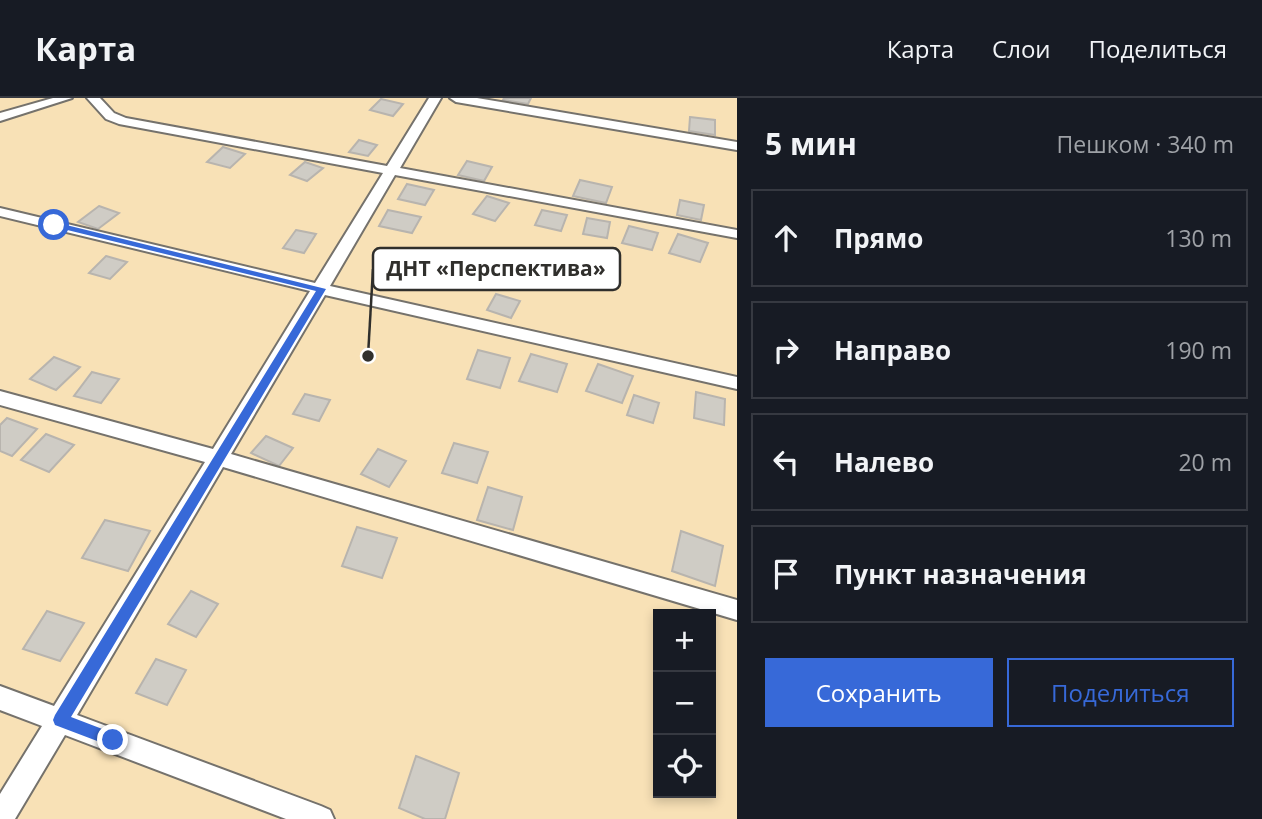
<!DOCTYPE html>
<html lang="ru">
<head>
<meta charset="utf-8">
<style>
	:root { --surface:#171b24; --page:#242831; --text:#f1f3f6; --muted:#9ea1a6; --line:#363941; --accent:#3769d8 }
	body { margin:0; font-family:"Open Sans",sans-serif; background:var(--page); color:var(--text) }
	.controls { position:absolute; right:21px; bottom:21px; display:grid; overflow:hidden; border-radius:0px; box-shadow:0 4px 10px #0003 }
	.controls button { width:63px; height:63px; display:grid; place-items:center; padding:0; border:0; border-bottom:2px solid var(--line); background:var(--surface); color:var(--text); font:35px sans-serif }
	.stop { position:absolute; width:21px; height:21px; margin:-16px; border:5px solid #3769d8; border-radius:50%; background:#fff }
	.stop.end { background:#3769d8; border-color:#fff; box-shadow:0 2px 7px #0008 }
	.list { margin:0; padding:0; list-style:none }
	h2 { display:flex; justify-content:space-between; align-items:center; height:91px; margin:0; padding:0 28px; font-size:30px }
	h2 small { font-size:23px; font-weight:400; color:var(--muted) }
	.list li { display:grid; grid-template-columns:46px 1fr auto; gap:21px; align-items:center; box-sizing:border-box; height:98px; margin:0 14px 14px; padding:0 14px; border:2px solid var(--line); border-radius:0px }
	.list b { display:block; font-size:26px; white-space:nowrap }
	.list em { font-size:23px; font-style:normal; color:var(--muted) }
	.actions { display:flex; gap:14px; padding:21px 28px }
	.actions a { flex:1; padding:16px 0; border:2px solid var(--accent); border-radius:0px; text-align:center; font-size:24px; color:var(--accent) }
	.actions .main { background:var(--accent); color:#fff }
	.icon { flex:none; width:38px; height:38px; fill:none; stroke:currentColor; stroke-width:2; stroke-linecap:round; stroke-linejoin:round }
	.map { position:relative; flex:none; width:737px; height:721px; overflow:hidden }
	header { display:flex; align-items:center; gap:42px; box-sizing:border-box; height:98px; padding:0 35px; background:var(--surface); border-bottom:2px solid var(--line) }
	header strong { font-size:33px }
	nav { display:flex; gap:38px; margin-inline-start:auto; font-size:24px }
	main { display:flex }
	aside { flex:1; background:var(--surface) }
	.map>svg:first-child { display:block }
	.green { fill:#f8e1b6; fill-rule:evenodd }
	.building { fill:#cfccc5; stroke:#b8b4ae; stroke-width:2 }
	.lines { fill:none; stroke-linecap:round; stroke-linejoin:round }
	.minor-casing { stroke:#75726c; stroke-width:4 }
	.minor { fill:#fff; fill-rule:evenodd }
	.route { fill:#3769d8 }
	.leader { fill:none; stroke:#302f2c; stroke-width:2.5 }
	.callout-dot { fill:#302f2c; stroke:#fff; stroke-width:2.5 }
	.callout { fill:#fff; stroke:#302f2c; stroke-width:2.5 }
	.callout-label { font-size:21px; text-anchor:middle; font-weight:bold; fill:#302f2c }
</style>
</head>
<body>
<header>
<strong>Карта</strong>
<nav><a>Карта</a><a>Слои</a><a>Поделиться</a></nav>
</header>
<main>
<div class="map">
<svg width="737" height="721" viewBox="0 0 737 721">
	<rect width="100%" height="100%" fill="#faf7f0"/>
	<!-- green -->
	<path class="green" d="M0,0H737V721H0ZM658,516H711V695H658Z"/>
	<!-- building -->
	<g class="building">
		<path d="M504,0H531L528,6L503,2Z"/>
		<path d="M381,1L403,6L393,18L370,12Z"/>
		<path d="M690,19L715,22V37L689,33Z"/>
		<path d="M359,42L377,47L368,58L349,54Z"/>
		<path d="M223,49L245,56L230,70L207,64Z"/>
		<path d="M467,63L492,69L484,83L458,77Z"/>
		<path d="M305,64L323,70L307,83L290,77Z"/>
		<path d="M580,82L612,89L606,105L573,98Z"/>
		<path d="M407,86L434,92L425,107L398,101Z"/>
		<path d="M487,98L509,105L495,123L473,116Z"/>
		<path d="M680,102L704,107L701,122L677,117Z"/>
		<path d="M99,108L119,115L98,131L78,124Z"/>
		<path d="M388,112L421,119L412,135L379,128Z"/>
		<path d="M542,112L567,117L561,133L535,127Z"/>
		<path d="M587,120L610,124L607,140L583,136Z"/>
		<path d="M629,128L658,135L652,152L622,145Z"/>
		<path d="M296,132L316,136L304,155L283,150Z"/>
		<path d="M678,136L708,145L700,164L669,155Z"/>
		<path d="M106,158L127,164L110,181L89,175Z"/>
		<path d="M496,196L520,203L511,220L487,212Z"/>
		<path d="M478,252L510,260L500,290L467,281Z"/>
		<path d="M531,256L567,266L557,294L519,283Z"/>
		<path d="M54,259L80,269L56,292L30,281Z"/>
		<path d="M598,266L633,278L622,305L586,293Z"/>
		<path d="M92,274L119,281L101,305L74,298Z"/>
		<path d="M696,294L725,301L724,327L694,320Z"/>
		<path d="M305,296L330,302L319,323L293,316Z"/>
		<path d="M634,297L659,305L653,325L627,317Z"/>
		<path d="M7,320L37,331L12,358L0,353V327Z"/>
		<path d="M46,336L74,347L49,374L21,362Z"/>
		<path d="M266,338L293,350L279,368L251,355Z"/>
		<path d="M454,345L488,354L477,385L442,375Z"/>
		<path d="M378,351L406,363L389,389L361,376Z"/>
		<path d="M488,389L522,399L513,432L477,422Z"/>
		<path d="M105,422L150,433L128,473L82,460Z"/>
		<path d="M357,429L397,440L382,480L342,468Z"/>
		<path d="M681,433L723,448L715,488L672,473Z"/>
		<path d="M191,493L218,506L196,539L168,526Z"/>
		<path d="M47,513L84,525L60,563L23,551Z"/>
		<path d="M156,561L186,572L167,607L136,595Z"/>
		<path d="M416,658L459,675L445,721H425L399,710Z"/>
	</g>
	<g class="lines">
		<defs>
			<g id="minor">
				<path d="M53,0H72L0,23V15Z"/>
				<path d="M87,0H100L114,15L126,20L387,68L429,0H441L400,70L737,132V140L395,77L330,188L737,279V291L325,197L231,356L737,502V522L223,369L77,617L321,708L330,712L334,721H286L65,637L15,721H0V696L42,628L0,612V588L54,608L205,364L0,307V293L213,351L310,193L0,118V110L315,185L383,75L119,26L106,21Z"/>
				<path d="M450,0H477L737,44V52L456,4Z"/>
			</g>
		</defs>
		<!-- minor casing -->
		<use href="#minor" class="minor-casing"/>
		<!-- minor -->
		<use href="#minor" class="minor"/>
	</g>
	<!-- route -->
	<path class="route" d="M54,124L326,191L71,619L118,637L120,642L118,647L113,649L55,627L53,622L55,617L316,193L51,128Z"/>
	<!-- callouts -->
	<path class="leader" d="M368 258L373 171"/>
	<circle class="callout-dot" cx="368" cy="258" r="7"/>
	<rect class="callout" x="373" y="150" width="247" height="42" rx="7"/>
	<g class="callout-label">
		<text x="496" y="178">ДНТ «Перспектива»</text>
	</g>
</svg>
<div class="controls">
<button>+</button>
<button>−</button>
<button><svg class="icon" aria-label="locate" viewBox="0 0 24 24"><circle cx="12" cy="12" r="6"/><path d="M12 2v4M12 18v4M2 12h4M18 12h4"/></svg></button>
</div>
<div class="stop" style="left:54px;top:127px"></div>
<div class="stop end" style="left:113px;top:642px"></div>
</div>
<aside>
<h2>5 мин<small>Пешком · 340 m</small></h2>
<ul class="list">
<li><svg class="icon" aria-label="ahead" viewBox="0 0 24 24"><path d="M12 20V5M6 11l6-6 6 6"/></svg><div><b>Прямо</b></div><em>130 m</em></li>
<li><svg class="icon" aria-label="right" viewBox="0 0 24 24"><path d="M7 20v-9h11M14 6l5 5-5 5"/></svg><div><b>Направо</b></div><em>190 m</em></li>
<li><svg class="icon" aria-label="left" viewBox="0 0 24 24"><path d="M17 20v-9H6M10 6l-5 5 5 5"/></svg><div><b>Налево</b></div><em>20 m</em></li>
<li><svg class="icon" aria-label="arrive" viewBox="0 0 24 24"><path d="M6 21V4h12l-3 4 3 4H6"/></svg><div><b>Пункт назначения</b></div></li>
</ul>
<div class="actions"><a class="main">Сохранить</a><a>Поделиться</a></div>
</aside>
</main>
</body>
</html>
